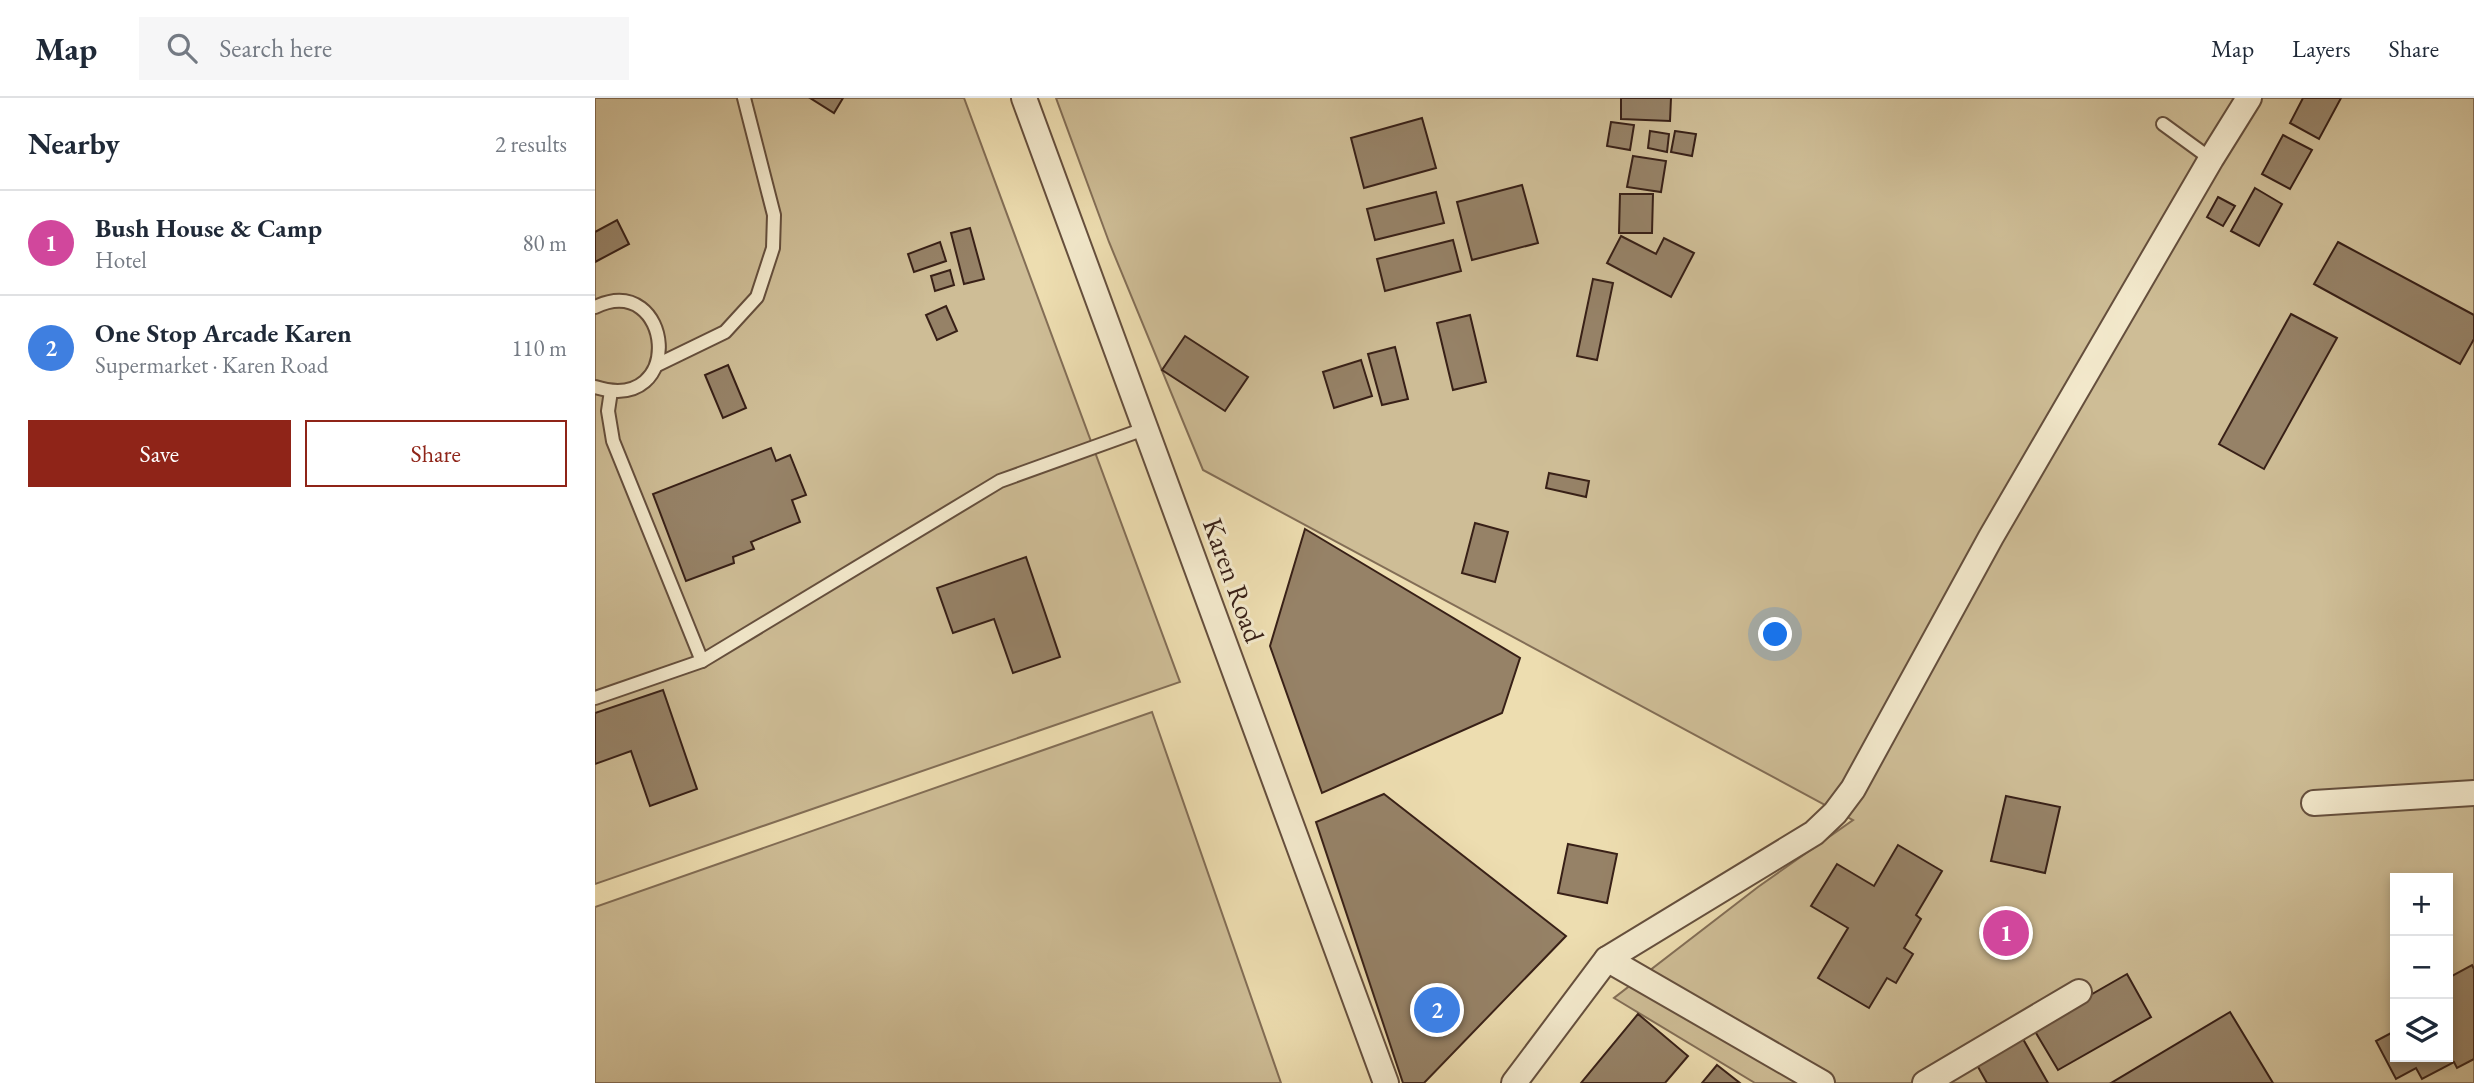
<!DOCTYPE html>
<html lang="en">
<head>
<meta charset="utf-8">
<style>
	:root { --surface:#fff; --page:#f6f6f7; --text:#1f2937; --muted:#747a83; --line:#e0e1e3; --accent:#8f2418 }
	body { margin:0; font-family:"EB Garamond",serif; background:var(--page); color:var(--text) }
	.controls { position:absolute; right:21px; bottom:21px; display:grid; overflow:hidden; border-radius:0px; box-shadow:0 4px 10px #0003 }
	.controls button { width:63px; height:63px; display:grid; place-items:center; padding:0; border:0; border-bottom:2px solid var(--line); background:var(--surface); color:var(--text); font:35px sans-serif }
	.you { position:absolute; left:1181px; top:537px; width:24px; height:24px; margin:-18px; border:5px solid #fff; border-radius:50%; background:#1a73e8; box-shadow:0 0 0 10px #1a73e833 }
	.badge { display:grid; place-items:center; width:46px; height:46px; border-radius:50%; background:var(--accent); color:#fff; font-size:23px; font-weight:700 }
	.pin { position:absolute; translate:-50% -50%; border:4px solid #fff; box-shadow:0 2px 7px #0006 }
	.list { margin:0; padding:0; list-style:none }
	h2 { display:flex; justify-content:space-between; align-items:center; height:91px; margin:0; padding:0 28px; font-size:30px }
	h2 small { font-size:23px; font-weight:400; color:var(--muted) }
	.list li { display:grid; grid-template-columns:46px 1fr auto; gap:21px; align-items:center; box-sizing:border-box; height:105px; padding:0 28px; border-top:2px solid var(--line) }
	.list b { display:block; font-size:26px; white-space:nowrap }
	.list p { margin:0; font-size:23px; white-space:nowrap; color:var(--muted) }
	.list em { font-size:23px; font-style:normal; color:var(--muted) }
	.actions { display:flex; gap:14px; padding:21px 28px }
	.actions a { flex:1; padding:16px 0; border:2px solid var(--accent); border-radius:0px; text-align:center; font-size:24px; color:var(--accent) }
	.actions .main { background:var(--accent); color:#fff }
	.icon { flex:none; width:38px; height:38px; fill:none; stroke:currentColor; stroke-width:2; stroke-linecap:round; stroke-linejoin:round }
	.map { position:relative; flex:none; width:1879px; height:985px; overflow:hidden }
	header { display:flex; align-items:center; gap:42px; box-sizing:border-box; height:98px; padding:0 35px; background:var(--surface); border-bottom:2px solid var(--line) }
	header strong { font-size:33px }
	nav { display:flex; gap:38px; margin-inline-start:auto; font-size:24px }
	.search { width:490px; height:63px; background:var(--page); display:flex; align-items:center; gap:18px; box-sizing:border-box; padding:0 24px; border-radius:0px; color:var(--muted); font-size:26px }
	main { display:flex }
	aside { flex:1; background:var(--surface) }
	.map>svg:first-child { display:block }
	.green { fill:#cebd96; stroke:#836e56; stroke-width:2; fill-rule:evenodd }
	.building { fill:#968267; stroke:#382017; stroke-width:2 }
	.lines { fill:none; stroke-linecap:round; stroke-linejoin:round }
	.lane-casing { stroke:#654f3d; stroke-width:16 }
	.street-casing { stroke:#654f3d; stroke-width:28 }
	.lane { stroke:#f3e9cc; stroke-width:12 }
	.street { stroke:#f3e9cc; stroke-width:24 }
	.labels { text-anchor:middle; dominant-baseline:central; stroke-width:6; stroke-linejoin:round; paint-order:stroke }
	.street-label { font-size:28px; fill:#382017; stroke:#f3e9cc }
</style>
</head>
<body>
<header>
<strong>Map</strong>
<div class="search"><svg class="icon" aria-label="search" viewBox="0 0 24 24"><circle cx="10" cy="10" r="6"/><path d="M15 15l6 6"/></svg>Search here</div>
<nav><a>Map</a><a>Layers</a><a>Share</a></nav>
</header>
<main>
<aside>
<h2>Nearby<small>2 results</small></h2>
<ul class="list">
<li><span class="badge" style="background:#d1479c">1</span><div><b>Bush House &amp; Camp</b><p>Hotel</p></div><em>80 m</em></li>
<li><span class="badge" style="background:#3f7fe0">2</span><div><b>One Stop Arcade Karen</b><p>Supermarket · Karen Road</p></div><em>110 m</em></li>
</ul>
<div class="actions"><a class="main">Save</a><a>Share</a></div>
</aside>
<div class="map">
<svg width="1879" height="985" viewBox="0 0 1879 985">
	<rect width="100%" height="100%" fill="#edddb0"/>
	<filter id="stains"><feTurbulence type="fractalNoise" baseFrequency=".00286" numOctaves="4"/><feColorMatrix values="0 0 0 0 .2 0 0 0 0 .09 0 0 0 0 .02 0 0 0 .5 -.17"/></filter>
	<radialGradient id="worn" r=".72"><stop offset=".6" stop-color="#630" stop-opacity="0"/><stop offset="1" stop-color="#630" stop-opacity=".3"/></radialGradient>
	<!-- green -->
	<g class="green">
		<path d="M0,0H369L585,584L0,786Z"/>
		<path d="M461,0H1879V985H1160L1019,900L1163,789L1258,722L608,372L514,144ZM1800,780H1853V959H1800Z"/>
		<path d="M557,614L686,985H0V809Z"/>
	</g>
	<!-- building -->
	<g class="building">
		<path d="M215,0H248L239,15Z"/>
		<path d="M1026,0H1076L1075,23L1026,21Z"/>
		<path d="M1708,0H1746L1724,41L1695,25Z"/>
		<path d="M827,20L841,70L769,90L756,40Z"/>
		<path d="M1016,24L1039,27L1035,52L1012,48Z"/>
		<path d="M1055,33L1074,36L1072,54L1053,50Z"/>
		<path d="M1080,33L1101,36L1097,58L1076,54Z"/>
		<path d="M1688,37L1717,52L1695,91L1667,76Z"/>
		<path d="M1038,58L1071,63L1066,94L1032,89Z"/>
		<path d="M927,87L943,145L877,162L862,104Z"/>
		<path d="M1660,90L1687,106L1664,148L1636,133Z"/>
		<path d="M841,94L849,125L780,142L772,111Z"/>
		<path d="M1025,96H1058L1057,135H1024Z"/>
		<path d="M1623,99L1640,108L1628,128L1612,119Z"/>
		<path d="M22,122L34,146L0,164V134Z"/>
		<path d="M375,130L389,181L369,186L356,135Z"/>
		<path d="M1026,138L1061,156L1069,140L1099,155L1076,199L1012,165Z"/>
		<path d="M858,142L866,173L790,193L782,161Z"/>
		<path d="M345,144L351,163L319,174L313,156Z"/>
		<path d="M1743,144L1879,217V241L1865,266L1719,186Z"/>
		<path d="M355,172L359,187L340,193L336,178Z"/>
		<path d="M998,181L1018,185L1002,262L982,258Z"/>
		<path d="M351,208L362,233L342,242L331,217Z"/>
		<path d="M1696,216L1742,240L1669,371L1624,346Z"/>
		<path d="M875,217L891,284L858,292L842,225Z"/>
		<path d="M590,238L653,279L630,313L567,272Z"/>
		<path d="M800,249L813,301L787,307L773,256Z"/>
		<path d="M766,262L777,298L739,310L728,274Z"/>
		<path d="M133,267L151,310L128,320L110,277Z"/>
		<path d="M176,350L181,363L195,357L211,397L197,402L205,424L156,444L159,451L138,459L139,465L91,483L58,396Z"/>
		<path d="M954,375L994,383L991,399L951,390Z"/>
		<path d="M880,425L913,434L900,484L867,475Z"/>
		<path d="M710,431L925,560L907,615L727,695L675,548Z"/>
		<path d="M431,459L465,559L418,575L399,521L358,535L342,490Z"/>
		<path d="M68,592L102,691L55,708L36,653L0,666V615Z"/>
		<path d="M789,696L971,838L829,985H808L721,724Z"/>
		<path d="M1411,698L1465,709L1450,775L1396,763Z"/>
		<path d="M973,746L1022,756L1012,805L963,795Z"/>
		<path d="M1303,747L1347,773L1321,817L1326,821L1309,850L1318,856L1301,885L1292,880L1274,910L1223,880L1253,830L1216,808L1242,766L1279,788Z"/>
		<path d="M1877,867L1879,871V961L1862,970L1859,964L1827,981L1821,970L1801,981L1781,943L1800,933V959H1853V880Z"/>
		<path d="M1532,876L1556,919L1463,972L1438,930Z"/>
		<path d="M1635,914L1678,985H1516Z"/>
		<path d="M1043,916L1093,958L1070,985H986Z"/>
		<path d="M1424,934L1453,985H1392L1378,960Z"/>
		<path d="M1122,967L1145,985H1107Z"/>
	</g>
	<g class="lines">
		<defs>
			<g id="lane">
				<path d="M1568,26L1616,61"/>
				<path d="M0,209C78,172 92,318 0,289"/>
				<path d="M62,267L130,234L162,199L178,150L179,117L149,0"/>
				<path d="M16,293L13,313L18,343L107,563"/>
				<path d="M0,600L107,563L405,383L552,330"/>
			</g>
			<g id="street">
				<path d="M429,0L791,985"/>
				<path d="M1719,705L1879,695"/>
				<path d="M1012,861L1227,985"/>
				<path d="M919,985L1012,861L1219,735L1240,715L1258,691L1396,439L1616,61L1654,0"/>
				<path d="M1330,985L1484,894"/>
			</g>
		</defs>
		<!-- lane casing -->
		<use href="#lane" class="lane-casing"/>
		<!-- street casing -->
		<use href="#street" class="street-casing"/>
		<!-- lane -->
		<use href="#lane" class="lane"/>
		<!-- street -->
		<use href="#street" class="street"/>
	</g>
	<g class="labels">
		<!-- street labels -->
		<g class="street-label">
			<text transform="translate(639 482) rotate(70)">Karen Road</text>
		</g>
	</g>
	<rect width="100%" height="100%" filter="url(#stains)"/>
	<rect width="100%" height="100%" fill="url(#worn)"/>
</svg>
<div class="controls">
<button>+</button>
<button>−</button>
<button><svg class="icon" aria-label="layers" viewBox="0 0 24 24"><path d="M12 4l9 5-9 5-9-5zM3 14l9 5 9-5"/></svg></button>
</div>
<div class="you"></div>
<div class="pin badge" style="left:1411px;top:835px;background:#d1479c">1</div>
<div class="pin badge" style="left:842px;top:912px;background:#3f7fe0">2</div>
</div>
</main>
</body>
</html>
